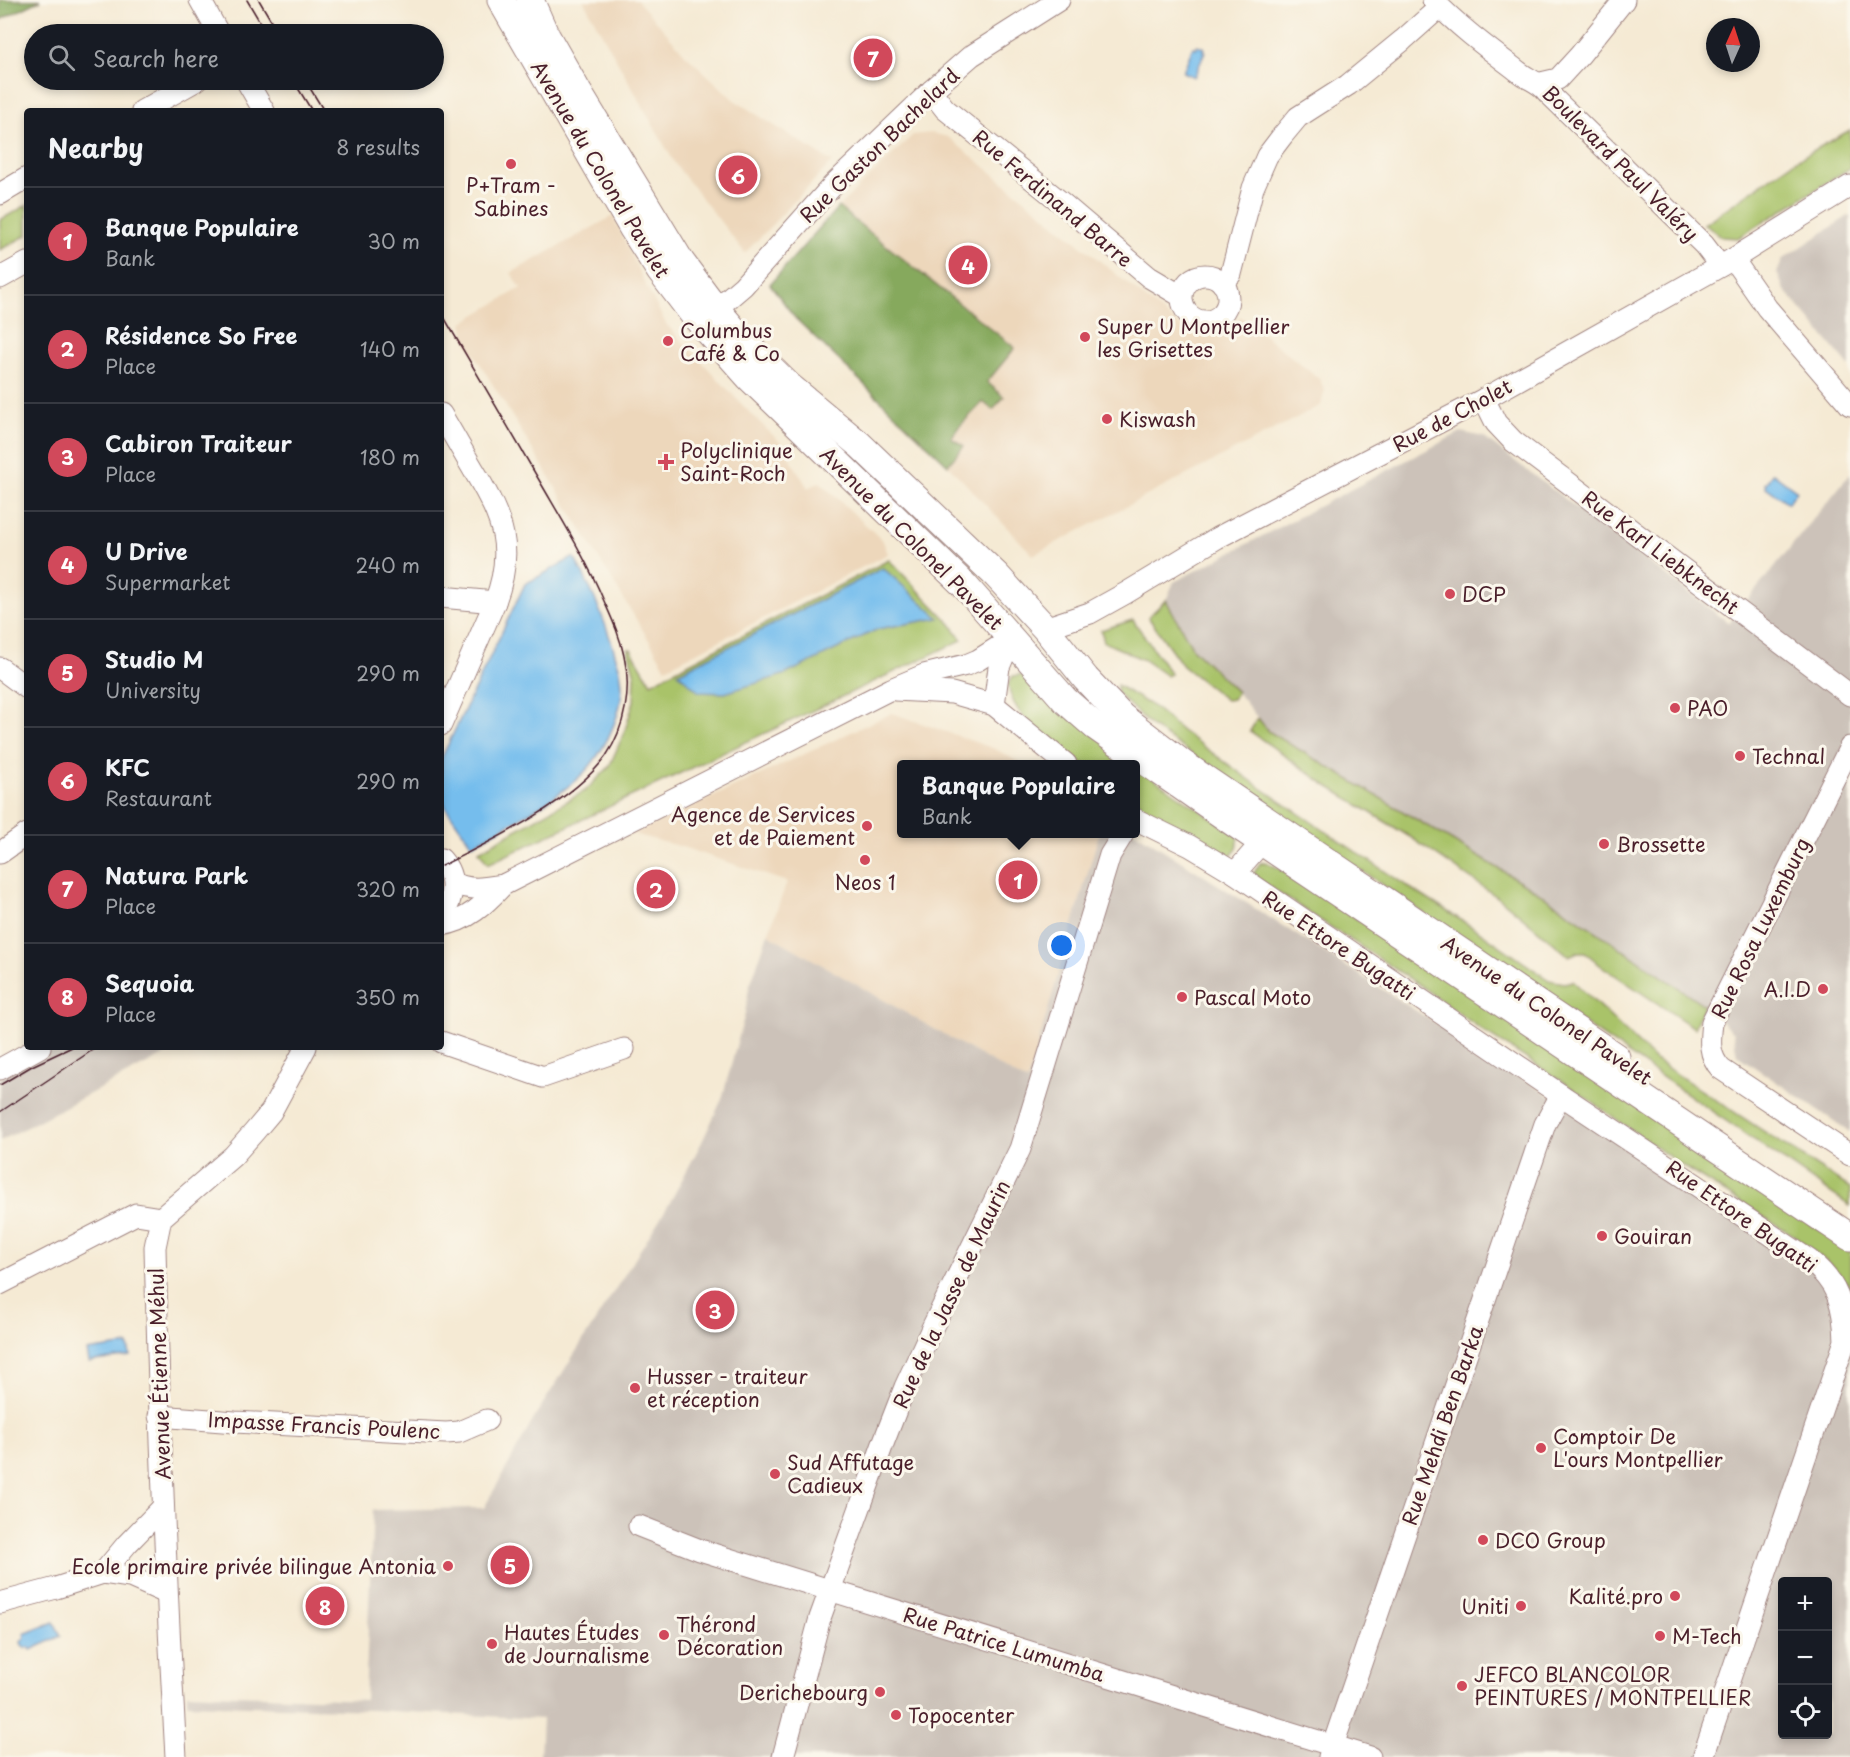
<!DOCTYPE html>
<html lang="en">
<head>
<meta charset="utf-8">
<style>
	:root { --surface:#171b24; --page:#20242c; --text:#f1f3f6; --muted:#9ea1a6; --line:#363941; --accent:#d1495b }
	body { margin:0; font-family:"Playpen Sans",sans-serif; background:var(--page); color:var(--text) }
	.controls { position:absolute; right:18px; bottom:18px; display:grid; overflow:hidden; border-radius:6px; box-shadow:0 3px 9px #0003 }
	.controls button { width:54px; height:54px; display:grid; place-items:center; padding:0; border:0; border-bottom:2px solid var(--line); background:var(--surface); color:var(--text); font:30px sans-serif }
	.compass { position:absolute; left:1706px; top:18px; width:54px; height:54px; border-radius:50%; background:var(--surface); box-shadow:0 3px 9px #0003; rotate:3deg }
	.you { position:absolute; left:1062px; top:946px; width:21px; height:21px; margin:-15px; border:4px solid #fff; border-radius:50%; background:#1a73e8; box-shadow:0 0 0 9px #1a73e833 }
	.badge { display:grid; place-items:center; width:39px; height:39px; border-radius:50%; background:var(--accent); color:#fff; font-size:20px; font-weight:700 }
	.pin { position:absolute; translate:-50% -50%; border:3px solid #fff; box-shadow:0 2px 6px #0006 }
	.popup { position:absolute; left:897px; top:760px; width:243px; height:78px; box-sizing:border-box; display:grid; place-content:center; border-radius:6px; background:var(--surface); filter:drop-shadow(0 2px 4px #0005); font-size:20px; white-space:nowrap; color:var(--muted) }
	.popup b { font-size:22px; color:var(--text) }
	.popup::after { content:''; position:absolute; left:50%; top:100%; margin-left:-12px; border:12px solid transparent; border-top-color:var(--surface) }
	.list { margin:0; padding:0; list-style:none }
	h2 { display:flex; justify-content:space-between; align-items:center; height:78px; margin:0; padding:0 24px; font-size:26px }
	h2 small { font-size:20px; font-weight:400; color:var(--muted) }
	.list li { display:grid; grid-template-columns:39px 1fr auto; gap:18px; align-items:center; box-sizing:border-box; height:108px; padding:0 24px; border-top:2px solid var(--line) }
	.list b { display:block; font-size:22px; white-space:nowrap }
	.list p { margin:0; font-size:20px; white-space:nowrap; color:var(--muted) }
	.list em { font-size:20px; font-style:normal; color:var(--muted) }
	.icon { flex:none; width:33px; height:33px; fill:none; stroke:currentColor; stroke-width:2; stroke-linecap:round; stroke-linejoin:round }
	.map { position:relative; flex:none; width:1850px; height:1757px; overflow:hidden }
	.search { position:absolute; background:var(--surface); box-shadow:0 3px 9px #0003; left:24px; top:24px; width:420px; height:66px; display:flex; align-items:center; gap:15px; box-sizing:border-box; padding:0 21px; border-radius:33px; color:var(--muted); font-size:22px }
	.panel { position:absolute; background:var(--surface); box-shadow:0 3px 9px #0003; left:24px; top:108px; width:420px; height:942px; border-radius:6px }
	.map>svg:first-child { display:block }
	.built { fill:#edd7bb }
	.industrial { fill:#ccc2b9; fill-rule:evenodd }
	.green { fill:#a9c369; stroke:#7a714a; stroke-width:1.5 }
	.forest { fill:#86a95d; stroke:#686444; stroke-width:1.5 }
	.water { fill:#75bded; stroke:#606e8c; stroke-width:1.5 }
	.lines { fill:none; stroke-linecap:round; stroke-linejoin:round }
	.minor-casing { stroke:#a08480; stroke-width:23 }
	.major-casing { stroke:#a08480; stroke-width:29 }
	.minor { stroke:#fff; stroke-width:21 }
	.major { stroke:#fff; stroke-width:27 }
	.tram { stroke:#4a1f2b; stroke-width:1.5 }
	.poi-dot { fill:#d1495b; stroke:#fbf7ec; stroke-width:2 }
	.labels { text-anchor:middle; dominant-baseline:central; stroke-width:6; stroke-linejoin:round; paint-order:stroke }
	.street-label { font-size:20px; fill:#4a1f2b; stroke:#fbf7ec }
	.poi-label { font-size:20px; fill:#4a1f2b; stroke:#fbf7ec; text-anchor:start }
</style>
</head>
<body>
<div class="map">
<svg width="1850" height="1757" viewBox="0 0 1850 1757">
	<rect width="100%" height="100%" fill="#fbf7ec"/>
	<filter id="ink" filterUnits="userSpaceOnUse"><feTurbulence type="fractalNoise" baseFrequency=".0167" numOctaves="2"/><feDisplacementMap in="SourceGraphic" scale="12" xChannelSelector="R" yChannelSelector="G"/><feConvolveMatrix kernelMatrix="1 2 1 2 8 2 1 2 1" color-interpolation-filters="sRGB"/></filter>
	<filter id="wash" filterUnits="userSpaceOnUse"><feTurbulence type="fractalNoise" baseFrequency=".008" numOctaves="4" result="noise"/><feDisplacementMap in="SourceGraphic" scale="24" xChannelSelector="R" yChannelSelector="G"/><feGaussianBlur stdDeviation="1.35" result="paint"/><feColorMatrix in="noise" values="0 0 0 0 0 0 0 0 0 0 0 0 0 0 0 0 0 1.4 0 .05"/><feComposite in="paint" operator="in"/></filter>
	<g filter="url(#wash)">
		<rect width="100%" height="100%" fill="#f5ead4"/>
		<!-- built -->
		<g class="built">
			<path d="M583,0H637L686,55L734,100L832,162L745,253L675,164Z"/>
			<path d="M932,133L948,137L1187,332L1205,337L1221,334L1230,329L1240,316L1319,379L1325,390L1321,405L1033,555L948,465L963,446L951,438L983,401L1004,397L987,382L1015,348L838,207L913,135Z"/>
			<path d="M613,216L646,286L666,324L751,414L780,442L808,488L820,482L883,541L888,554L666,668L468,344L462,323L521,288L511,273Z"/>
			<path d="M892,713L995,749L1022,764H901V834H1099L1027,1082L768,934L787,882L682,847L634,834Z"/>
		</g>
		<!-- industrial -->
		<g class="industrial">
			<path d="M1850,215V367L1784,289L1777,273L1783,259Z"/>
			<path d="M1461,432L1483,437L1729,623L1850,474V1132L1737,1055L1733,1033L1704,1005L1538,892L1268,731L1237,692L1193,649L1166,600L1174,582Z"/>
			<path d="M1135,832L1850,1287V1757H540L542,1719L372,1710L187,1704V1693L365,1700L373,1510L484,1508L539,1410L668,1206L702,1142L722,1099L745,1014L749,988L768,934L1027,1082L1099,834ZM1782,1582H1828V1734H1782Z"/>
			<path d="M58,1047H179L0,1141V1077Z"/>
		</g>
		<!-- green -->
		<g class="green">
			<path d="M1850,130V168L1738,238L1722,237L1704,224L1795,161Z"/>
			<path d="M27,205V235L0,250V220Z"/>
			<path d="M889,560L951,624L962,640L488,864L479,851L585,791L609,767L624,733L634,701L635,676L628,649H631L651,683Z"/>
			<path d="M1166,600L1193,649L1237,692L1233,699L1226,700L1183,666L1148,617Z"/>
			<path d="M1133,620L1171,674L1167,676L1144,660L1104,642L1101,630Z"/>
			<path d="M1021,675L1028,677L1133,764H1080L1073,760C1049,740 1012,718 1008,684L1013,676Z"/>
			<path d="M1117,685L1154,707L1182,731L1261,788L1410,888L1480,932L1549,980L1564,983L1573,981L1655,1060L1850,1188V1206L1151,726L1117,693Z"/>
			<path d="M1258,718L1268,731L1538,892L1704,1005L1694,1028L1600,965L1585,952H1578L1569,956L1503,901L1410,837L1326,785L1250,731Z"/>
			<path d="M1135,766L1238,836C1239,848 1236,852 1227,859L1135,807Z"/>
			<path d="M1266,862L1293,876L1850,1250V1287L1834,1268L1795,1236L1687,1169L1565,1083L1492,1037L1418,984L1256,878L1254,873L1260,863Z"/>
		</g>
		<!-- forest -->
		<g class="forest">
			<path d="M0,0H41L0,20Z"/>
			<path d="M838,207L1015,348L987,382L1004,397L993,410L983,402L958,428L951,438L964,446L948,465L795,318L770,284Z"/>
		</g>
		<!-- water -->
		<g class="water">
			<path d="M1197,45L1204,48L1203,51L1205,52L1194,77L1183,72L1193,47L1196,48Z"/>
			<path d="M1773,473L1797,491L1788,503L1766,487L1765,484Z"/>
			<path d="M574,557C591,587 604,618 614,650C616,659 620,668 621,677C626,706 608,744 590,766C565,796 507,825 472,845L446,808L441,796V759L525,584Z"/>
			<path d="M883,568L939,618L878,629L786,674L725,693L699,692L678,673Z"/>
			<path d="M128,1345L130,1356L89,1362L87,1351Z"/>
			<path d="M54,1622L61,1636L31,1650L29,1647L26,1648L22,1645L21,1642L25,1637L24,1634Z"/>
		</g>
	</g>
	<g filter="url(#ink)">
		<g class="lines">
			<defs>
				<g id="minor">
					<path d="M200,0L219,34"/>
					<path d="M1433,0C1459,27 1489,49 1519,72C1530,81 1539,81 1548,93L1704,245L1720,266"/>
					<path d="M246,80L264,111"/>
					<path d="M1541,83L1558,79L1580,55L1624,0"/>
					<path d="M931,91L945,109L1062,203L1149,277L1181,296"/>
					<path d="M142,111L197,80"/>
					<path d="M0,194L27,178"/>
					<path d="M1733,259L1767,308L1850,405"/>
					<circle cx="1205" cy="298" r="23"/>
					<path d="M0,278L27,263"/>
					<path d="M1222,283L1231,274L1253,188L1267,156L1283,135L1298,117L1348,85L1403,40L1440,7"/>
					<path d="M716,309L743,286L834,184L931,91L971,56L1059,0"/>
					<path d="M1484,399L1496,423L1513,441L1850,695"/>
					<path d="M441,414C453,434 464,454 476,474C503,520 515,549 495,602L441,725"/>
					<path d="M441,597L495,602"/>
					<path d="M1045,628L1090,613L1126,593L1217,538L1484,399L1733,259L1850,186"/>
					<path d="M0,668L27,688"/>
					<path d="M895,690L952,693L994,705L1066,764"/>
					<path d="M994,705L999,667L1011,639"/>
					<path d="M1850,747L1712,1022C1710,1040 1708,1055 1721,1069L1850,1155"/>
					<path d="M1135,819L1190,846L1235,873L1561,1095L1809,1260C1838,1283 1844,1305 1845,1341L1703,1757"/>
					<path d="M0,853L27,834"/>
					<path d="M441,859C457,877 454,899 441,918"/>
					<path d="M1235,873L1262,842"/>
					<path d="M453,883C471,891 484,888 503,885L891,689L924,675L966,665L978,660L1011,639"/>
					<path d="M441,925C467,922 486,903 503,885"/>
					<path d="M441,1042L543,1077L624,1049"/>
					<path d="M0,1069L40,1047"/>
					<path d="M0,1284L136,1214L161,1218"/>
					<path d="M159,1416L235,1422L446,1433L459,1432L487,1420"/>
					<path d="M639,1526L700,1550L1370,1757"/>
					<path d="M103,1573L127,1544L163,1507"/>
					<path d="M0,1603L56,1588L103,1573L130,1577L166,1593"/>
					<path d="M176,1757C166,1587 159,1417 155,1247L161,1218L233,1156L255,1131L271,1112L306,1047"/>
					<path d="M783,1757L820,1618L884,1441L905,1387L933,1326L1020,1149L1110,855L1123,834"/>
					<path d="M1329,1757L1545,1124L1561,1095"/>
				</g>
				<g id="major">
					<path d="M501,0L633,229L660,271L693,314L750,378L964,585L1065,700L1096,727L1234,823L1850,1237"/>
					<path d="M530,0L545,34L578,92L681,262L716,309L746,344L790,387L860,445L996,575L1045,628L1086,679L1122,717L1183,764L1616,1057"/>
				</g>
			</defs>
			<!-- minor casing -->
			<use href="#minor" class="minor-casing"/>
			<!-- major casing -->
			<use href="#major" class="major-casing"/>
			<!-- minor -->
			<use href="#minor" class="minor"/>
			<!-- major -->
			<use href="#major" class="major"/>
			<!-- tram -->
			<g class="tram">
				<path d="M247,0L267,34"/>
				<path d="M259,0L279,34"/>
				<path d="M293,80L312,111"/>
				<path d="M305,80L324,111"/>
				<path d="M441,312C476,372 511,432 546,492C567,528 588,563 604,601C612,619 620,636 624,656C632,689 625,728 606,756C573,802 492,841 441,866"/>
				<path d="M0,1085L32,1066L72,1047"/>
				<path d="M0,1112L97,1047"/>
			</g>
		</g>
	</g>
	<!-- markers -->
	<g class="poi-dot">
		<circle cx="511" cy="164" r="6"/>
		<circle cx="1085" cy="337" r="6"/>
		<circle cx="668" cy="341" r="6"/>
		<circle cx="1107" cy="419" r="6"/>
		<path d="M663 453h6v6h6v6h-6v6h-6v-6h-6v-6h6z"/>
		<circle cx="1450" cy="594" r="6"/>
		<circle cx="1675" cy="708" r="6"/>
		<circle cx="1740" cy="756" r="6"/>
		<circle cx="867" cy="826" r="6"/>
		<circle cx="1604" cy="844" r="6"/>
		<circle cx="865" cy="860" r="6"/>
		<circle cx="1823" cy="989" r="6"/>
		<circle cx="1182" cy="997" r="6"/>
		<circle cx="1602" cy="1236" r="6"/>
		<circle cx="635" cy="1388" r="6"/>
		<circle cx="1541" cy="1448" r="6"/>
		<circle cx="775" cy="1474" r="6"/>
		<circle cx="1483" cy="1540" r="6"/>
		<circle cx="448" cy="1566" r="6"/>
		<circle cx="1675" cy="1596" r="6"/>
		<circle cx="1521" cy="1606" r="6"/>
		<circle cx="664" cy="1635" r="6"/>
		<circle cx="1660" cy="1636" r="6"/>
		<circle cx="492" cy="1644" r="6"/>
		<circle cx="1462" cy="1686" r="6"/>
		<circle cx="880" cy="1692" r="6"/>
		<circle cx="896" cy="1715" r="6"/>
	</g>
	<g class="labels">
		<!-- street labels -->
		<g class="street-label">
			<text transform="translate(879 145) rotate(-44)">Rue Gaston Bachelard</text>
			<text transform="translate(1621 163) rotate(45)">Boulevard Paul Valéry</text>
			<text transform="translate(601 169) rotate(59)">Avenue du Colonel Pavelet</text>
			<text transform="translate(1053 198) rotate(40)">Rue Ferdinand Barre</text>
			<text transform="translate(1452 415) rotate(-28)">Rue de Cholet</text>
			<text transform="translate(912 538) rotate(45)">Avenue du Colonel Pavelet</text>
			<text transform="translate(1661 552) rotate(37)">Rue Karl Liebknecht</text>
			<text transform="translate(1760 928) rotate(-64)">Rue Rosa Luxemburg</text>
			<text transform="translate(1339 945) rotate(34)">Rue Ettore Bugatti</text>
			<text transform="translate(1547 1010) rotate(34)">Avenue du Colonel Pavelet</text>
			<text transform="translate(1742 1216) rotate(35)">Rue Ettore Bugatti</text>
			<text transform="translate(951 1294) rotate(-65)">Rue de la Jasse de Maurin</text>
			<text transform="translate(159 1374) rotate(-92)">Avenue Étienne Méhul</text>
			<text transform="translate(324 1425) rotate(3)">Impasse Francis Poulenc</text>
			<text transform="translate(1442 1425) rotate(-71)">Rue Mehdi Ben Barka</text>
			<text transform="translate(1004 1644) rotate(17)">Rue Patrice Lumumba</text>
		</g>
		<!-- poi labels -->
		<g class="poi-label">
			<text x="511" y="185" text-anchor="middle">P+Tram -<tspan x="511" dy="23">Sabines</tspan></text>
			<text x="1097" y="326">Super U Montpellier<tspan x="1097" dy="23">les Grisettes</tspan></text>
			<text x="680" y="330">Columbus<tspan x="680" dy="23">Café &amp; Co</tspan></text>
			<text x="1119" y="419">Kiswash</text>
			<text x="680" y="450">Polyclinique<tspan x="680" dy="23">Saint-Roch</tspan></text>
			<text x="1462" y="594">DCP</text>
			<text x="1687" y="708">PAO</text>
			<text x="1752" y="756">Technal</text>
			<text x="855" y="814" text-anchor="end">Agence de Services<tspan x="855" dy="23">et de Paiement</tspan></text>
			<text x="1616" y="844">Brossette</text>
			<text x="865" y="882" text-anchor="middle">Neos 1</text>
			<text x="1811" y="989" text-anchor="end">A.I.D</text>
			<text x="1194" y="997">Pascal Moto</text>
			<text x="1614" y="1236">Gouiran</text>
			<text x="647" y="1376">Husser - traiteur<tspan x="647" dy="23">et réception</tspan></text>
			<text x="1553" y="1436">Comptoir De<tspan x="1553" dy="23">L'ours Montpellier</tspan></text>
			<text x="787" y="1462">Sud Affutage<tspan x="787" dy="23">Cadieux</tspan></text>
			<text x="1495" y="1540">DCO Group</text>
			<text x="436" y="1566" text-anchor="end">Ecole primaire privée bilingue Antonia</text>
			<text x="1663" y="1596" text-anchor="end">Kalité.pro</text>
			<text x="1509" y="1606" text-anchor="end">Uniti</text>
			<text x="676" y="1624">Thérond<tspan x="676" dy="23">Décoration</tspan></text>
			<text x="504" y="1632">Hautes Études<tspan x="504" dy="23">de Journalisme</tspan></text>
			<text x="1672" y="1636">M-Tech</text>
			<text x="1474" y="1674">JEFCO BLANCOLOR<tspan x="1474" dy="23">PEINTURES / MONTPELLIER</tspan></text>
			<text x="868" y="1692" text-anchor="end">Derichebourg</text>
			<text x="908" y="1715">Topocenter</text>
		</g>
	</g>
</svg>
<div class="controls">
<button>+</button>
<button>−</button>
<button><svg class="icon" aria-label="locate" viewBox="0 0 24 24"><circle cx="12" cy="12" r="6"/><path d="M12 2v4M12 18v4M2 12h4M18 12h4"/></svg></button>
</div>
<svg class="compass" viewBox="-18 -18 36 36"><path d="M0-13l5 13h-10z" fill="#e53935"/><path d="M0 13l5-13h-10z" fill="#9ea1a6"/></svg>
<div class="you"></div>
<div class="pin badge" style="left:1018px;top:880px">1</div>
<div class="popup"><b>Banque Populaire</b>Bank</div>
<div class="pin badge" style="left:656px;top:889px">2</div>
<div class="pin badge" style="left:715px;top:1310px">3</div>
<div class="pin badge" style="left:968px;top:265px">4</div>
<div class="pin badge" style="left:510px;top:1565px">5</div>
<div class="pin badge" style="left:738px;top:175px">6</div>
<div class="pin badge" style="left:873px;top:58px">7</div>
<div class="pin badge" style="left:325px;top:1606px">8</div>
<div class="search"><svg class="icon" aria-label="search" viewBox="0 0 24 24"><circle cx="10" cy="10" r="6"/><path d="M15 15l6 6"/></svg>Search here</div>
<section class="panel">
<h2>Nearby<small>8 results</small></h2>
<ul class="list">
<li><span class="badge">1</span><div><b>Banque Populaire</b><p>Bank</p></div><em>30 m</em></li>
<li><span class="badge">2</span><div><b>Résidence So Free</b><p>Place</p></div><em>140 m</em></li>
<li><span class="badge">3</span><div><b>Cabiron Traiteur</b><p>Place</p></div><em>180 m</em></li>
<li><span class="badge">4</span><div><b>U Drive</b><p>Supermarket</p></div><em>240 m</em></li>
<li><span class="badge">5</span><div><b>Studio M</b><p>University</p></div><em>290 m</em></li>
<li><span class="badge">6</span><div><b>KFC</b><p>Restaurant</p></div><em>290 m</em></li>
<li><span class="badge">7</span><div><b>Natura Park</b><p>Place</p></div><em>320 m</em></li>
<li><span class="badge">8</span><div><b>Sequoia</b><p>Place</p></div><em>350 m</em></li>
</ul>
</section>
</div>
</body>
</html>
